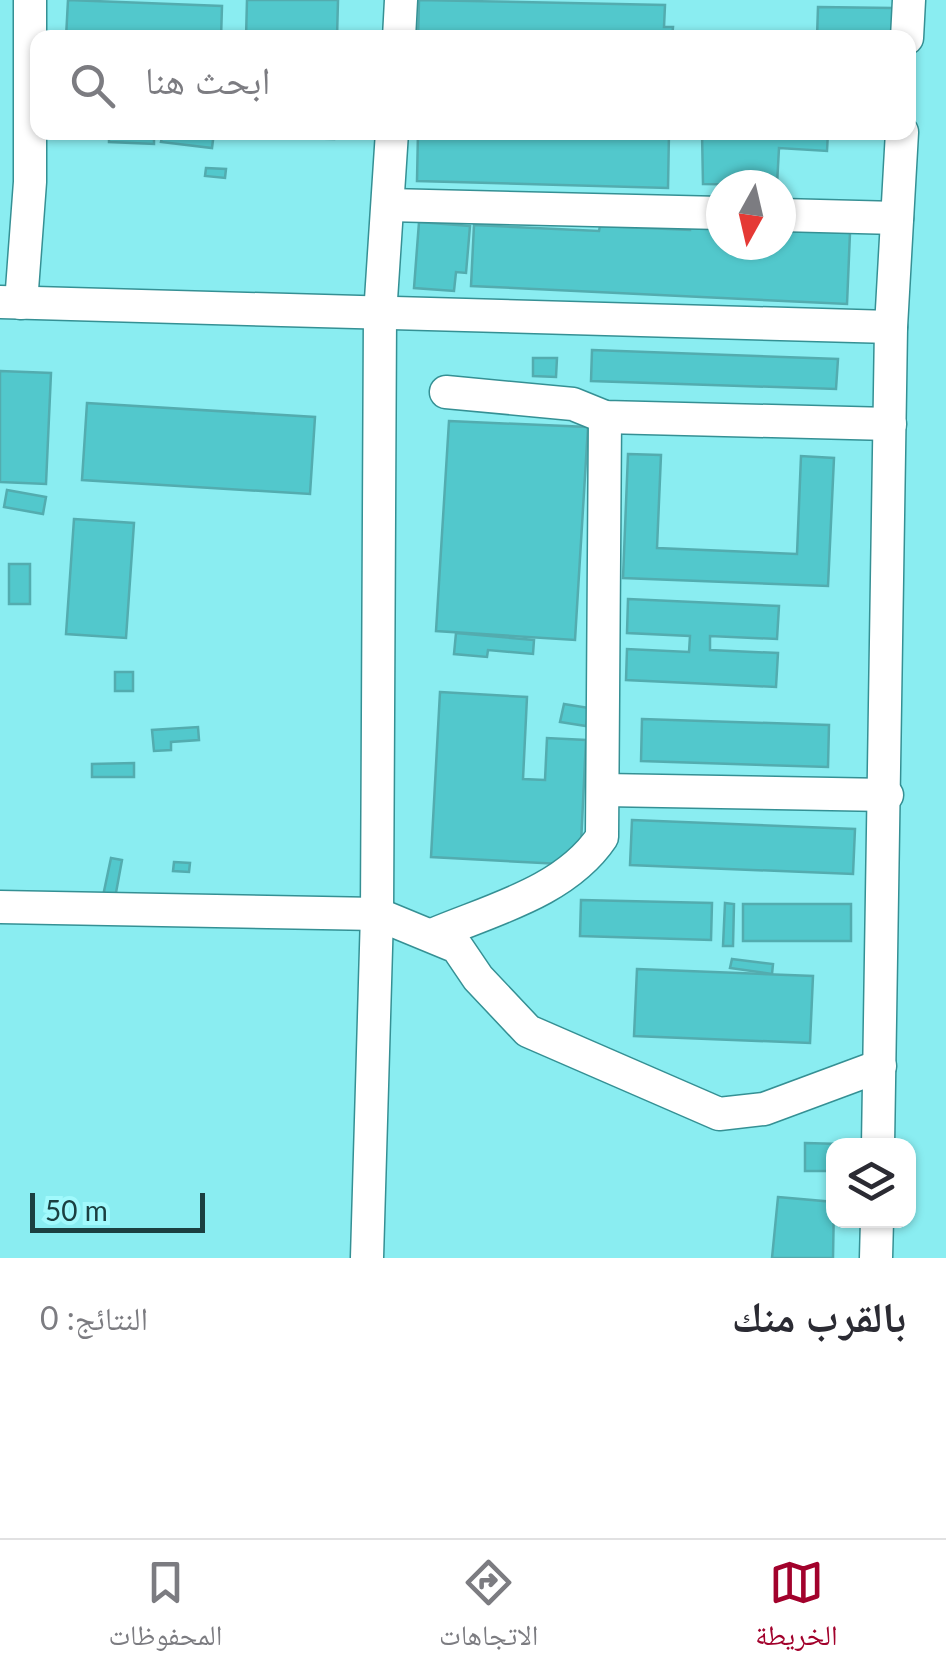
<!DOCTYPE html>
<html lang="ar">
<head>
<meta charset="utf-8">
<style>
	:root { --surface:#fff; --page:#f2f2f3; --text:#2b2b33; --muted:#7c7c81; --line:#e1e1e2; --accent:#a2022c }
	body { margin:0; font-family:Lato,"Noto Naskh Arabic",sans-serif; background:var(--page); color:var(--text); direction:rtl }
	.controls { position:absolute; right:30px; bottom:30px; display:grid; overflow:hidden; border-radius:20px; box-shadow:0 2px 8px #0004 }
	.controls button { width:90px; height:90px; display:grid; place-items:center; padding:0; border:0; border-bottom:2px solid var(--line); background:var(--surface); color:var(--text); font:50px sans-serif }
	.compass { position:absolute; left:706px; top:170px; width:90px; height:90px; border-radius:50%; background:var(--surface); box-shadow:0 2px 8px #0004; rotate:188deg }
	.scale { position:absolute; left:30px; bottom:25px; width:175px; box-sizing:border-box; padding-left:10px; border:5px solid #1b4041; border-top:0; font-size:28px; line-height:35px; white-space:nowrap; color:#1b4041; -webkit-text-stroke:8px #a1f9fc; paint-order:stroke }
	.list { margin:0; padding:0; list-style:none }
	h2 { display:flex; justify-content:space-between; align-items:center; height:130px; margin:0; padding:0 40px; font-size:42px }
	h2 small { font-size:32px; font-weight:400; color:var(--muted) }
	.icon { flex:none; width:55px; height:55px; fill:none; stroke:currentColor; stroke-width:2; stroke-linecap:round; stroke-linejoin:round }
	.map { position:relative; flex:none; width:946px; height:1258px; overflow:hidden; direction:ltr }
	.search { position:absolute; background:var(--surface); box-shadow:0 2px 8px #0004; left:30px; right:30px; top:30px; height:110px; display:flex; align-items:center; gap:25px; box-sizing:border-box; padding:0 35px; border-radius:20px; color:var(--muted); font-size:38px }
	.sheet { height:280px; background:var(--surface) }
	nav { display:flex; justify-content:space-around; align-items:center; box-sizing:border-box; height:140px; border-top:2px solid var(--line); background:var(--surface); font-size:28px; color:var(--muted) }
	nav a { display:grid; justify-items:center; gap:5px }
	nav .on { color:var(--accent) }
	.map>svg:first-child { display:block }
	.built { fill:#8aedf1; fill-rule:evenodd }
	.building { fill:#52c8cc; stroke:#53acaf; stroke-width:2.5 }
	.lines { fill:none; stroke-linecap:round; stroke-linejoin:round }
	.minor-casing { stroke:#359094; stroke-width:35 }
	.minor { stroke:#fff; stroke-width:32 }
</style>
</head>
<body>
<div class="map">
<svg width="946" height="1258" viewBox="0 0 946 1258">
	<rect width="100%" height="100%" fill="#a1f9fc"/>
	<!-- built -->
	<path class="built" d="M0,0H946V1258H0ZM38,38H908V132H38ZM721,185H781V245H721ZM834,1146H908V1220H834Z"/>
	<!-- building -->
	<g class="building">
		<path d="M68,0L222,6L221,38H66Z"/>
		<path d="M247,0H338L337,38H246Z"/>
		<path d="M419,0L665,5L664,27H673L672,38H418Z"/>
		<path d="M818,7L893,8V38H817Z"/>
		<path d="M109,132H154V144L109,142Z"/>
		<path d="M163,132H214L212,148L161,142Z"/>
		<path d="M243,132H334V139L243,137Z"/>
		<path d="M418,132H669L668,188L417,181Z"/>
		<path d="M702,132H828L827,151L779,148L777,185L703,184Z"/>
		<path d="M206,168L226,169L225,178L205,176Z"/>
		<path d="M419,222L470,226L466,273L456,272L454,291L414,288Z"/>
		<path d="M474,225L599,231L600,226L690,230V225L721,227V245H781V229L850,233L847,304L471,286Z"/>
		<path d="M592,350L838,359L836,389L591,381Z"/>
		<path d="M533,358H557L556,377L533,376Z"/>
		<path d="M0,371L51,373L46,484L0,482Z"/>
		<path d="M87,403L315,417L310,494L82,480Z"/>
		<path d="M449,421L588,427L575,640L436,631Z"/>
		<path d="M628,454L661,455L657,548L797,554L801,456L834,458L828,586L623,578Z"/>
		<path d="M7,490L46,497L43,514L4,507Z"/>
		<path d="M74,519L134,523L126,638L66,634Z"/>
		<rect x="9" y="564" width="21" height="40"/>
		<path d="M628,599L779,606L777,639L710,636V650L778,653L776,687L626,680L627,649L689,652L690,636L627,633Z"/>
		<path d="M456,633L534,640L533,654L488,650L487,657L454,654Z"/>
		<rect x="115" y="672" width="18" height="19"/>
		<path d="M440,692L527,697L523,779L545,780L547,738L586,740L580,865L431,857Z"/>
		<path d="M564,704L589,708L586,726L560,722Z"/>
		<path d="M642,719L829,725L828,767L641,761Z"/>
		<path d="M198,727L199,740L171,742V750L154,751L152,730Z"/>
		<path d="M134,763V777H92V764Z"/>
		<path d="M632,820L855,829L853,874L630,865Z"/>
		<path d="M111,858L122,860L115,898L103,896Z"/>
		<path d="M174,862L190,863L189,872L173,871Z"/>
		<path d="M581,900L712,903L711,940L580,936Z"/>
		<path d="M725,903L734,904L733,946H723Z"/>
		<rect x="743" y="904" width="108" height="37"/>
		<path d="M732,959L773,964L772,974L730,968Z"/>
		<path d="M637,969L813,976L810,1043L634,1036Z"/>
		<path d="M805,1143L842,1144L834,1146V1171H805Z"/>
		<path d="M778,1197L834,1202L833,1258H772Z"/>
	</g>
	<g class="lines">
		<defs>
			<g id="minor">
				<path d="M399,38L401,0"/>
				<path d="M907,38L909,0"/>
				<path d="M388,205L721,213"/>
				<path d="M781,215L897,218"/>
				<path d="M0,302L891,327"/>
				<path d="M21,303L30,182V0"/>
				<path d="M446,392L573,404L605,417L890,424"/>
				<path d="M604,790L887,795"/>
				<path d="M0,907L377,914L457,947L478,978L528,1031L719,1114L764,1109L880,1066"/>
				<path d="M432,935C491,910 565,892 602,837L605,417"/>
				<path d="M878,1146L891,327L902,132"/>
				<path d="M367,1258L377,914L380,315L392,132"/>
				<path d="M876,1258L877,1220"/>
			</g>
		</defs>
		<!-- minor casing -->
		<use href="#minor" class="minor-casing"/>
		<!-- minor -->
		<use href="#minor" class="minor"/>
	</g>
</svg>
<div class="controls">
<button><svg class="icon" aria-label="layers" viewBox="0 0 24 24"><path d="M12 4l9 5-9 5-9-5zM3 14l9 5 9-5"/></svg></button>
</div>
<svg class="compass" viewBox="-18 -18 36 36"><path d="M0-13l5 13h-10z" fill="#e53935"/><path d="M0 13l5-13h-10z" fill="#7c7c81"/></svg>
<div class="scale">50 m</div>
<div class="search"><svg class="icon" aria-label="search" viewBox="0 0 24 24"><circle cx="10" cy="10" r="6"/><path d="M15 15l6 6"/></svg>ابحث هنا</div>
</div>
<section class="sheet">
<h2>بالقرب منك<small>النتائج: 0</small></h2>
<ul class="list">
</ul>
</section>
<nav>
<a class="on"><svg class="icon" aria-label="map" viewBox="0 0 24 24"><path d="M3 6l6-2 6 2 6-2v14l-6 2-6-2-6 2zM9 4v14M15 6v14"/></svg>الخريطة</a>
<a><svg class="icon" aria-label="directions" viewBox="0 0 24 24"><path d="M12 3l9 9-9 9-9-9zM9 14v-3h6M13 9l2 2-2 2"/></svg>الاتجاهات</a>
<a><svg class="icon" aria-label="saved" viewBox="0 0 24 24"><path d="M7 4h10v16l-5-4-5 4z"/></svg>المحفوظات</a>
</nav>
</body>
</html>
